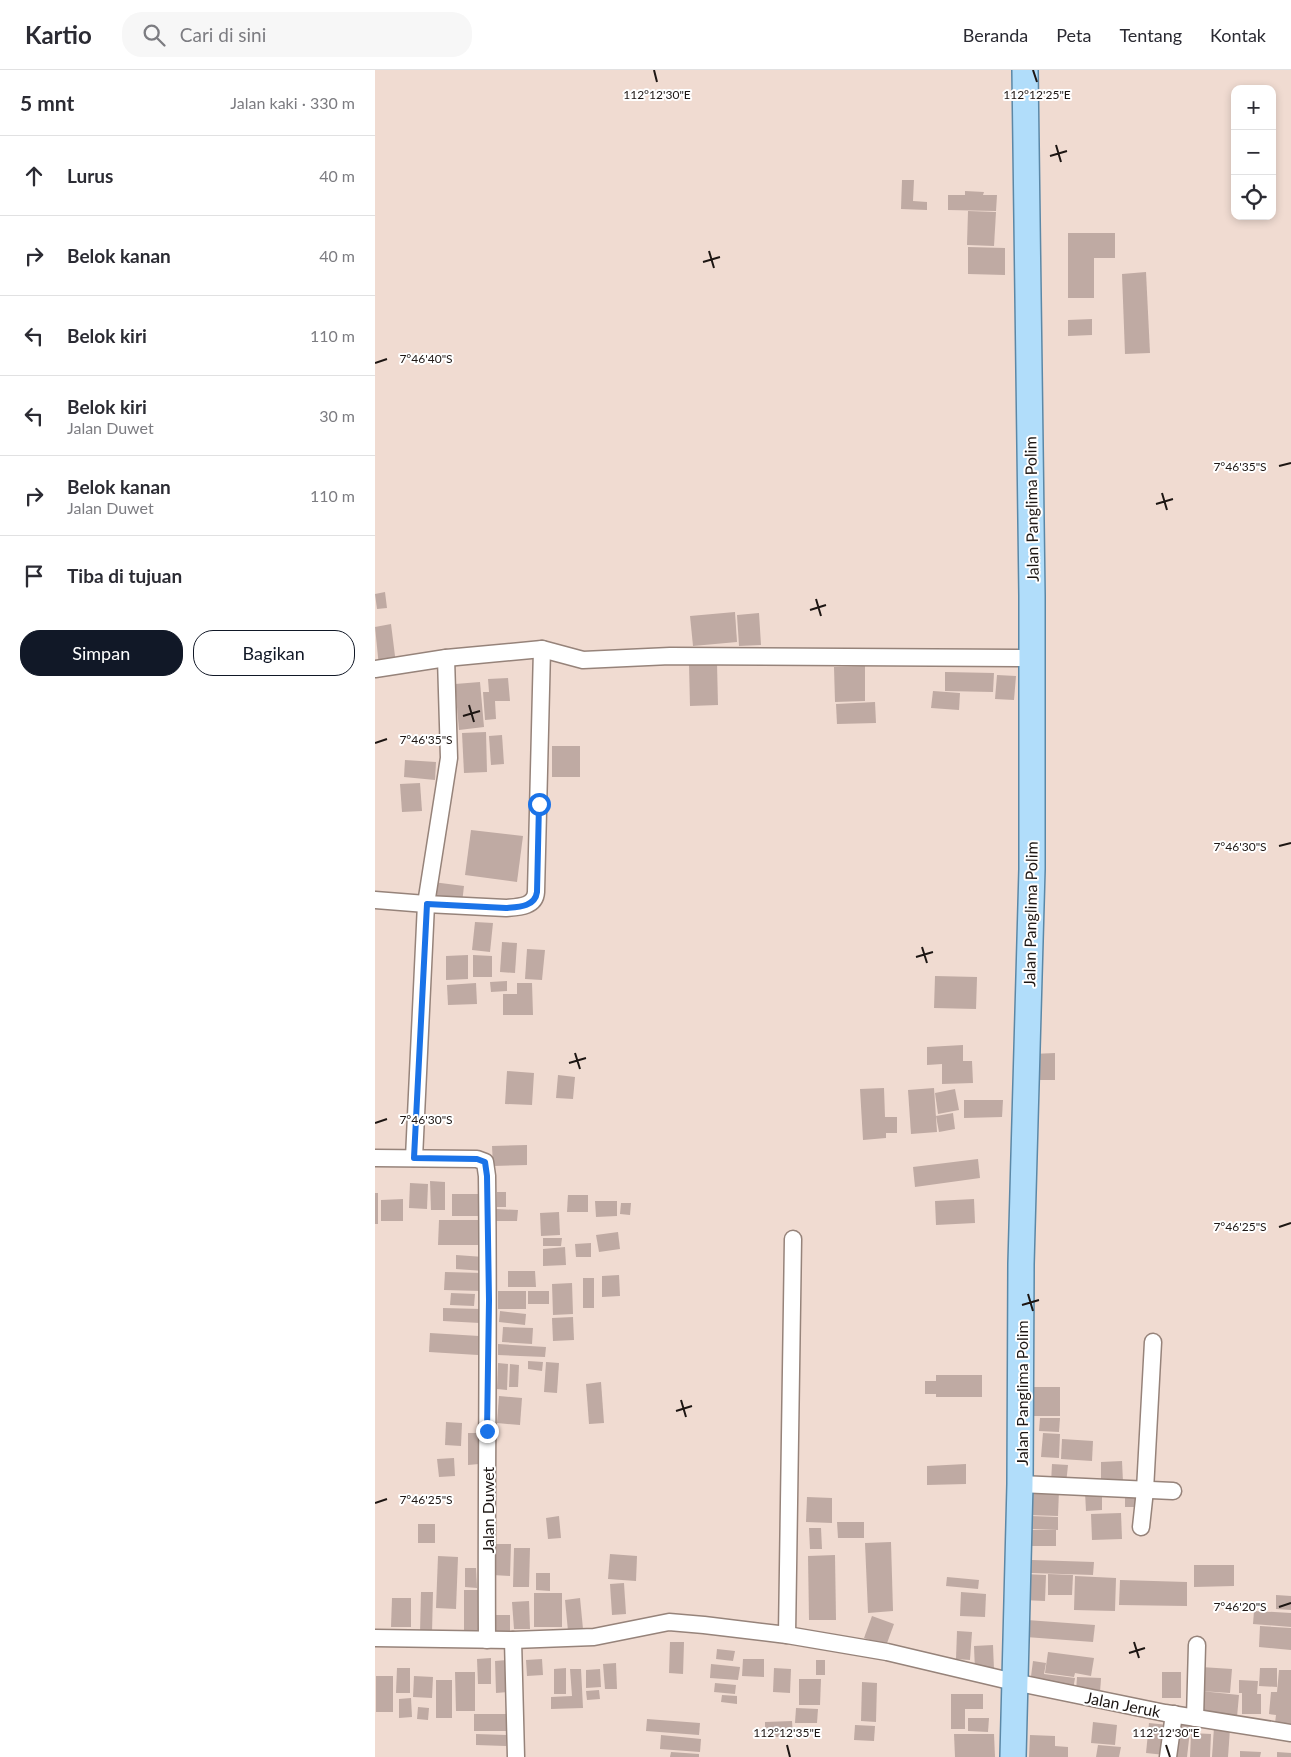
<!DOCTYPE html>
<html lang="id">
<head>
<meta charset="utf-8">
<style>
	:root { --surface:#fff; --page:#f7f7f7; --text:#2b2b33; --muted:#7c7c81; --line:#e1e1e2; --accent:#111827 }
	body { margin:0; font-family:Lato,sans-serif; background:var(--page); color:var(--text) }
	.controls { position:absolute; right:15px; top:15px; display:grid; overflow:hidden; border-radius:10px; box-shadow:0 2px 8px #0003 }
	.controls button { width:45px; height:45px; display:grid; place-items:center; padding:0; border:0; border-bottom:1px solid var(--line); background:var(--surface); color:var(--text); font:25px sans-serif }
	.stop { position:absolute; width:15px; height:15px; margin:-11px; border:4px solid #1a73e8; border-radius:50%; background:#fff }
	.stop.end { background:#1a73e8; border-color:#fff; box-shadow:0 1px 5px #0008 }
	.list { margin:0; padding:0; list-style:none }
	h2 { display:flex; justify-content:space-between; align-items:center; height:65px; margin:0; padding:0 20px; font-size:21px }
	h2 small { font-size:16px; font-weight:400; color:var(--muted) }
	.list li { display:grid; grid-template-columns:32px 1fr auto; gap:15px; align-items:center; box-sizing:border-box; height:80px; padding:0 20px; border-top:1px solid var(--line) }
	.list b { display:block; font-size:19px; white-space:nowrap }
	.list p { margin:0; font-size:16px; white-space:nowrap; color:var(--muted) }
	.list em { font-size:16px; font-style:normal; color:var(--muted) }
	.actions { display:flex; gap:10px; padding:15px 20px }
	.actions a { flex:1; padding:11px 0; border:1px solid var(--accent); border-radius:20px; text-align:center; font-size:18px; color:var(--accent) }
	.actions .main { background:var(--accent); color:#fff }
	.icon { flex:none; width:28px; height:28px; fill:none; stroke:currentColor; stroke-width:2; stroke-linecap:round; stroke-linejoin:round }
	.map { position:relative; flex:none; width:916px; height:1687px; overflow:hidden }
	header { display:flex; align-items:center; gap:30px; box-sizing:border-box; height:70px; padding:0 25px; background:var(--surface); border-bottom:1px solid var(--line) }
	header strong { font-size:24px }
	nav { display:flex; gap:28px; margin-inline-start:auto; font-size:18px }
	.search { width:350px; height:45px; background:var(--page); display:flex; align-items:center; gap:12px; box-sizing:border-box; padding:0 18px; border-radius:20px; color:var(--muted); font-size:19px }
	main { display:flex }
	aside { flex:1; background:var(--surface) }
	.map>svg:first-child { display:block }
	.building { fill:#bfaaa3 }
	.lines { fill:none; stroke-linecap:round; stroke-linejoin:round }
	.street-casing { stroke:#96837a; stroke-width:19 }
	.primary-casing { stroke:#5b88a7; stroke-width:28 }
	.street { stroke:#fff; stroke-width:16 }
	.primary { stroke:#b1ddfa; stroke-width:25 }
	.route { stroke:#1a73e8; stroke-width:6 }
	.ticks { fill:none; stroke:#1d1613; stroke-width:2 }
	.labels { text-anchor:middle; dominant-baseline:central; stroke-width:4; stroke-linejoin:round; paint-order:stroke }
	.street-label { font-size:16px; fill:#1d1613; stroke:#fff }
	.ticks-label { font-size:12px; text-anchor:middle; fill:#1d1613; stroke:#fff; stroke-width:4; stroke-linejoin:round; paint-order:stroke }
</style>
</head>
<body>
<header>
<strong>Kartio</strong>
<div class="search"><svg class="icon" aria-label="search" viewBox="0 0 24 24"><circle cx="10" cy="10" r="6"/><path d="M15 15l6 6"/></svg>Cari di sini</div>
<nav><a>Beranda</a><a>Peta</a><a>Tentang</a><a>Kontak</a></nav>
</header>
<main>
<aside>
<h2>5 mnt<small>Jalan kaki · 330 m</small></h2>
<ul class="list">
<li><svg class="icon" aria-label="ahead" viewBox="0 0 24 24"><path d="M12 20V5M6 11l6-6 6 6"/></svg><div><b>Lurus</b></div><em>40 m</em></li>
<li><svg class="icon" aria-label="right" viewBox="0 0 24 24"><path d="M7 20v-9h11M14 6l5 5-5 5"/></svg><div><b>Belok kanan</b></div><em>40 m</em></li>
<li><svg class="icon" aria-label="left" viewBox="0 0 24 24"><path d="M17 20v-9H6M10 6l-5 5 5 5"/></svg><div><b>Belok kiri</b></div><em>110 m</em></li>
<li><svg class="icon" aria-label="left" viewBox="0 0 24 24"><path d="M17 20v-9H6M10 6l-5 5 5 5"/></svg><div><b>Belok kiri</b><p>Jalan Duwet</p></div><em>30 m</em></li>
<li><svg class="icon" aria-label="right" viewBox="0 0 24 24"><path d="M7 20v-9h11M14 6l5 5-5 5"/></svg><div><b>Belok kanan</b><p>Jalan Duwet</p></div><em>110 m</em></li>
<li><svg class="icon" aria-label="arrive" viewBox="0 0 24 24"><path d="M6 21V4h12l-3 4 3 4H6"/></svg><div><b>Tiba di tujuan</b></div></li>
</ul>
<div class="actions"><a class="main">Simpan</a><a>Bagikan</a></div>
</aside>
<div class="map">
<svg width="916" height="1687" viewBox="0 0 916 1687">
	<rect width="100%" height="100%" fill="#f0dbd1"/>
	<!-- building -->
	<g class="building">
		<path d="M527,110H539L538,131L552,132V140L526,139Z"/>
		<path d="M590,121L609,122L608,125H622L621,141L573,140V125H590Z"/>
		<path d="M593,141L621,142L619,176L592,175Z"/>
		<path d="M693,163H740V188H719V228H693Z"/>
		<path d="M593,177L630,178V205L593,204Z"/>
		<path d="M771,202L775,283L750,284L747,204Z"/>
		<path d="M717,249V265L693,266V250Z"/>
		<path d="M10,522L12,538L2,539L0,524Z"/>
		<path d="M360,542L362,572L318,576L315,546Z"/>
		<path d="M384,543L386,575L364,576L362,545Z"/>
		<path d="M16,554L21,594L4,597L0,557Z"/>
		<path d="M342,593L343,635L315,636L314,594Z"/>
		<path d="M490,596V631L460,632L459,597Z"/>
		<path d="M570,602L619,603L618,622L570,621Z"/>
		<path d="M622,605L641,606L639,630L620,629Z"/>
		<path d="M133,608L135,631H120L121,649L110,650L108,622H114L113,609Z"/>
		<path d="M105,612L109,657L84,660L80,614Z"/>
		<path d="M558,621L585,623L584,640L556,638Z"/>
		<path d="M500,632L501,653L462,654L461,634Z"/>
		<path d="M111,662L112,702L89,703L87,663Z"/>
		<path d="M127,665L129,694L116,695L114,666Z"/>
		<rect x="177" y="676" width="28" height="31"/>
		<path d="M30,690L61,692L60,710L29,707Z"/>
		<path d="M45,713L47,741L27,742L25,714Z"/>
		<path d="M96,760L148,766L142,812L90,805Z"/>
		<path d="M58,812L89,816L87,833L56,828Z"/>
		<path d="M100,852L118,853L115,882L97,880Z"/>
		<path d="M127,872L142,873L140,903L125,902Z"/>
		<path d="M152,879L170,880L167,910L150,909Z"/>
		<path d="M93,885V909L71,910V886Z"/>
		<path d="M98,885L117,886V907H98Z"/>
		<path d="M560,906L602,907L601,939L559,938Z"/>
		<path d="M132,911V921L116,922L115,912Z"/>
		<path d="M101,913L102,934L73,935L72,915Z"/>
		<path d="M142,913H157L158,945H128V924H142Z"/>
		<path d="M588,975V991H597L598,1013L567,1014V994L552,995V977Z"/>
		<path d="M680,983V1010H658V984Z"/>
		<path d="M132,1001L159,1003L157,1035L130,1034Z"/>
		<path d="M183,1005L200,1007L198,1029L181,1028Z"/>
		<path d="M509,1018L510,1047H522V1063H511V1068L488,1070L485,1019Z"/>
		<path d="M559,1018L562,1062L536,1064L533,1020Z"/>
		<path d="M580,1019L584,1040L563,1044L560,1023Z"/>
		<path d="M589,1030H628L627,1047L589,1048Z"/>
		<path d="M578,1043L580,1059L564,1062L561,1046Z"/>
		<path d="M152,1075V1095L118,1096L117,1076Z"/>
		<path d="M603,1089L605,1108L540,1117L538,1097Z"/>
		<path d="M55,1111L70,1112V1140H56Z"/>
		<path d="M35,1113L53,1114L52,1139L34,1138Z"/>
		<rect x="122" y="1122" width="9" height="15"/>
		<rect x="0" y="1123" width="3" height="31"/>
		<rect x="77" y="1124" width="28" height="22"/>
		<path d="M193,1125H213V1142H192Z"/>
		<path d="M28,1129V1151H6V1130Z"/>
		<path d="M599,1129L600,1153L561,1155L560,1131Z"/>
		<path d="M220,1131H242V1146L221,1147Z"/>
		<path d="M246,1133H256L255,1145L245,1144Z"/>
		<path d="M121,1139L143,1140L142,1151H120Z"/>
		<path d="M184,1142L185,1165L166,1166L165,1143Z"/>
		<path d="M64,1150H104L103,1175H63Z"/>
		<path d="M243,1162L245,1179L224,1182L221,1165Z"/>
		<path d="M168,1168H187L186,1176H168Z"/>
		<path d="M216,1173V1187H201L200,1174Z"/>
		<path d="M190,1177L191,1195L168,1196V1179Z"/>
		<path d="M81,1185L109,1187V1201L81,1199Z"/>
		<path d="M133,1201H160L161,1217H133Z"/>
		<path d="M70,1202L107,1203V1221L69,1220Z"/>
		<path d="M244,1205L245,1226L227,1227V1206Z"/>
		<rect x="208" y="1208" width="11" height="30"/>
		<path d="M197,1213L198,1244L178,1245L177,1214Z"/>
		<rect x="123" y="1221" width="28" height="18"/>
		<rect x="153" y="1221" width="21" height="13"/>
		<path d="M76,1223L100,1224L99,1236L75,1235Z"/>
		<path d="M68,1238L106,1239L105,1253L68,1251Z"/>
		<path d="M125,1241L151,1244L150,1255L124,1252Z"/>
		<path d="M198,1247L199,1270L178,1271L177,1248Z"/>
		<path d="M128,1257L158,1258L157,1274L127,1272Z"/>
		<path d="M55,1263L104,1266L103,1285L54,1282Z"/>
		<path d="M123,1274L171,1277L170,1287L123,1285Z"/>
		<path d="M153,1291L168,1292L167,1301L153,1299Z"/>
		<path d="M171,1292L184,1293L182,1323L169,1322Z"/>
		<path d="M123,1293L133,1294L132,1320L122,1319Z"/>
		<path d="M135,1294L144,1295L143,1317H134Z"/>
		<path d="M561,1305H607V1327H561V1324H550V1311H561Z"/>
		<path d="M226,1312L229,1353L214,1354L211,1314Z"/>
		<path d="M655,1317H685V1346H656Z"/>
		<path d="M124,1326L147,1328L145,1355L122,1353Z"/>
		<path d="M665,1348H685L684,1362L664,1361Z"/>
		<path d="M71,1352L87,1353L86,1376L70,1375Z"/>
		<path d="M93,1363H104V1394L93,1395Z"/>
		<path d="M668,1363L685,1364L684,1388L666,1387Z"/>
		<path d="M687,1369L718,1371L717,1391L686,1389Z"/>
		<path d="M79,1388L80,1406L64,1407L62,1389Z"/>
		<path d="M747,1391L748,1412L726,1413V1392Z"/>
		<path d="M591,1394V1414L552,1415V1396Z"/>
		<path d="M677,1394L693,1395L691,1414L676,1413Z"/>
		<path d="M655,1419L684,1420L683,1446L654,1445Z"/>
		<path d="M710,1422H727V1440L711,1441Z"/>
		<path d="M750,1424L764,1425L763,1437H750Z"/>
		<path d="M432,1427L457,1428V1453L431,1452Z"/>
		<path d="M746,1443L747,1469L717,1470L716,1444Z"/>
		<path d="M184,1446L186,1468L173,1469L171,1448Z"/>
		<path d="M656,1446L683,1447V1460L656,1459Z"/>
		<path d="M462,1452H489V1468H463Z"/>
		<rect x="43" y="1454" width="17" height="19"/>
		<path d="M434,1458H446L447,1479H435Z"/>
		<path d="M651,1460H681V1476H650Z"/>
		<path d="M516,1472L518,1541L493,1543L490,1473Z"/>
		<path d="M118,1474H136L135,1506L117,1505Z"/>
		<path d="M139,1478H155L154,1517H138Z"/>
		<path d="M235,1484L262,1486L261,1511L233,1509Z"/>
		<path d="M460,1485L461,1550H434L433,1486Z"/>
		<path d="M63,1486L83,1487L81,1539L61,1538Z"/>
		<path d="M657,1490L719,1492L718,1505L656,1503Z"/>
		<path d="M819,1495H859V1516L819,1517Z"/>
		<path d="M90,1498H101L102,1518L90,1517Z"/>
		<path d="M161,1503H175V1521L161,1520Z"/>
		<path d="M649,1504L671,1505L670,1531L647,1530Z"/>
		<path d="M673,1504L698,1505L697,1525H673Z"/>
		<path d="M700,1506L741,1508L740,1541L699,1540Z"/>
		<path d="M572,1507L604,1510L603,1519L571,1516Z"/>
		<path d="M745,1510L812,1512V1536L744,1535Z"/>
		<path d="M249,1513L251,1544L237,1545L235,1514Z"/>
		<path d="M89,1520H107L106,1566H89Z"/>
		<path d="M46,1522H58L57,1563H45Z"/>
		<path d="M586,1522L611,1524L610,1547L585,1546Z"/>
		<rect x="159" y="1523" width="28" height="34"/>
		<path d="M901,1525L916,1526V1540L901,1539Z"/>
		<path d="M17,1528H36V1557H16Z"/>
		<path d="M205,1528L208,1559L193,1561L190,1530Z"/>
		<path d="M154,1531L155,1559H139L137,1532Z"/>
		<path d="M879,1541L916,1543V1557L878,1554Z"/>
		<rect x="116" y="1545" width="19" height="20"/>
		<path d="M497,1546L519,1554L511,1576L489,1568Z"/>
		<path d="M652,1550L720,1555L718,1572L651,1567Z"/>
		<path d="M885,1556L916,1558V1580L884,1577Z"/>
		<path d="M582,1561L597,1562L595,1590L581,1589Z"/>
		<path d="M295,1572H309L308,1604L294,1603Z"/>
		<path d="M618,1575L619,1600L600,1601L599,1576Z"/>
		<path d="M342,1579L360,1581L358,1591L341,1589Z"/>
		<path d="M673,1582L719,1588L716,1606L700,1603L699,1607L670,1603Z"/>
		<path d="M116,1588V1614H103L102,1589Z"/>
		<path d="M167,1589L168,1605L152,1606L151,1590Z"/>
		<path d="M368,1589H389V1607L367,1606Z"/>
		<path d="M132,1590L133,1622L121,1623L120,1591Z"/>
		<rect x="441" y="1590" width="9" height="15"/>
		<path d="M658,1591L671,1593L669,1604L700,1608L698,1620L655,1614Z"/>
		<path d="M241,1593L242,1619H230L228,1594Z"/>
		<path d="M336,1594L365,1597L363,1610L335,1608Z"/>
		<path d="M826,1597L857,1599L855,1623L826,1621L864,1625L862,1647L821,1642Z"/>
		<path d="M22,1598H35V1623H21Z"/>
		<path d="M191,1598V1624H179V1599Z"/>
		<path d="M399,1598L416,1599L415,1623L398,1622Z"/>
		<path d="M885,1598H902V1617L884,1616Z"/>
		<path d="M195,1599H206L208,1638L176,1639V1627L197,1626Z"/>
		<path d="M225,1599L226,1617L211,1618V1600Z"/>
		<path d="M904,1600H916V1654L900,1653L901,1645L894,1644L896,1622H902Z"/>
		<path d="M80,1602H100V1641H81Z"/>
		<rect x="787" y="1602" width="19" height="26"/>
		<rect x="1" y="1606" width="17" height="36"/>
		<path d="M39,1606L58,1607L57,1628L38,1627Z"/>
		<path d="M702,1607L726,1608L725,1623L701,1621Z"/>
		<path d="M424,1609H446L445,1635H424Z"/>
		<rect x="61" y="1610" width="16" height="38"/>
		<path d="M864,1610L883,1611L882,1624H886V1644H867V1623H864Z"/>
		<path d="M487,1612L502,1613L501,1652L486,1651Z"/>
		<path d="M340,1613L361,1615L360,1624L339,1622Z"/>
		<path d="M224,1620L225,1629L212,1630L211,1621Z"/>
		<path d="M576,1624H608V1639H590V1659H576Z"/>
		<path d="M347,1625L362,1626V1634L346,1632Z"/>
		<path d="M36,1628L37,1647L24,1648V1629Z"/>
		<path d="M43,1637L54,1638L53,1650L42,1649Z"/>
		<path d="M421,1638L443,1639L442,1653H420Z"/>
		<rect x="99" y="1644" width="34" height="17"/>
		<path d="M593,1648H614L613,1662L593,1661Z"/>
		<path d="M272,1649L325,1653L324,1665L271,1661Z"/>
		<path d="M417,1651L418,1667H390V1652Z"/>
		<path d="M802,1651L816,1652L812,1687H799Z"/>
		<path d="M718,1652L742,1655L740,1675L716,1673Z"/>
		<path d="M774,1653L793,1655L790,1685L771,1683Z"/>
		<path d="M480,1655L500,1656L499,1671L479,1670Z"/>
		<path d="M839,1657L855,1659L853,1687H837Z"/>
		<path d="M816,1663L836,1664L835,1687H815Z"/>
		<path d="M101,1664L132,1665L131,1676L101,1675Z"/>
		<path d="M579,1664H619L620,1687H580Z"/>
		<path d="M286,1665L326,1669L325,1682L285,1679Z"/>
		<path d="M655,1665L680,1666V1676L693,1677V1687H654Z"/>
		<path d="M723,1675L746,1677L744,1687H721Z"/>
		<path d="M865,1681L886,1682L885,1687H865Z"/>
		<path d="M296,1682L324,1684V1687H295Z"/>
		<path d="M902,1682L916,1683V1687H902Z"/>
	</g>
	<g class="lines">
		<defs>
			<g id="street">
				<path d="M0,599L71,588L167,579L208,590L295,586L657,588"/>
				<path d="M0,830L51,834L131,838C143,837 160,837 161,822L167,579"/>
				<path d="M0,1088L102,1089L110,1092L112,1106C114,1261 111,1415 112,1570"/>
				<path d="M39,1088L51,834L74,688L71,588"/>
				<path d="M645,1414L798,1421"/>
				<path d="M766,1457L770,1420L778,1272"/>
				<path d="M412,1565L418,1169"/>
				<path d="M0,1568L138,1570L219,1567L294,1552L329,1555L412,1565L512,1582L639,1612L790,1643L916,1663"/>
				<path d="M138,1570L141,1687"/>
				<path d="M820,1648L822,1575"/>
				<path d="M793,1687L799,1644"/>
			</g>
			<path id="primary" d="M638,1687L645,1414L646,1194L657,799V526L650,0"/>
		</defs>
		<!-- street casing -->
		<use href="#street" class="street-casing"/>
		<!-- primary casing -->
		<use href="#primary" class="primary-casing"/>
		<!-- street -->
		<use href="#street" class="street"/>
		<!-- primary -->
		<use href="#primary" class="primary"/>
	</g>
	<g class="lines">
		<!-- route -->
		<path class="route" d="M112,1361L114,1230L112,1106L110,1092L102,1089L39,1088L52,834L131,838C143,837 160,837 162,822L164,734"/>
	</g>
	<!-- ticks -->
	<path class="ticks" d="M279,0L282,12M658,0L662,12M681,75L686,92M675,86L692,81M334,181L339,198M328,192L345,187M0,293L12,289M904,396L916,393M787,423L792,440M781,434L798,429M441,529L446,546M435,540L451,535M94,635L99,652M88,646L105,641M0,673L12,669M904,776L916,773M547,877L552,893M541,887L558,882M200,983L205,999M194,993L211,988M0,1053L12,1049M904,1157L916,1153M653,1224L658,1241M647,1235L664,1230M306,1330L311,1347M301,1341L317,1336M0,1433L12,1429M904,1537L916,1533M759,1572L764,1588M754,1583L770,1578M412,1675L415,1687M791,1675L795,1687"/>
	<g class="labels">
		<!-- street labels -->
		<g class="street-label">
			<text transform="translate(656 439) rotate(-91)">Jalan Panglima Polim</text>
			<text transform="translate(655 844) rotate(-89)">Jalan Panglima Polim</text>
			<text transform="translate(646 1323) rotate(-90)">Jalan Panglima Polim</text>
			<text transform="translate(112 1440) rotate(-90)">Jalan Duwet</text>
			<text transform="translate(748 1634) rotate(11)">Jalan Jeruk</text>
		</g>
	</g>
	<g class="ticks-label">
		<text x="282" y="29">112°12'30"E</text>
		<text x="662" y="29">112°12'25"E</text>
		<text x="51" y="293">7°46'40"S</text>
		<text x="865" y="401">7°46'35"S</text>
		<text x="51" y="674">7°46'35"S</text>
		<text x="865" y="781">7°46'30"S</text>
		<text x="51" y="1054">7°46'30"S</text>
		<text x="865" y="1161">7°46'25"S</text>
		<text x="51" y="1434">7°46'25"S</text>
		<text x="865" y="1541">7°46'20"S</text>
		<text x="412" y="1667">112°12'35"E</text>
		<text x="791" y="1667">112°12'30"E</text>
	</g>
</svg>
<div class="controls">
<button>+</button>
<button>−</button>
<button><svg class="icon" aria-label="locate" viewBox="0 0 24 24"><circle cx="12" cy="12" r="6"/><path d="M12 2v4M12 18v4M2 12h4M18 12h4"/></svg></button>
</div>
<div class="stop" style="left:164px;top:734px"></div>
<div class="stop end" style="left:112px;top:1361px"></div>
</div>
</main>
</body>
</html>
